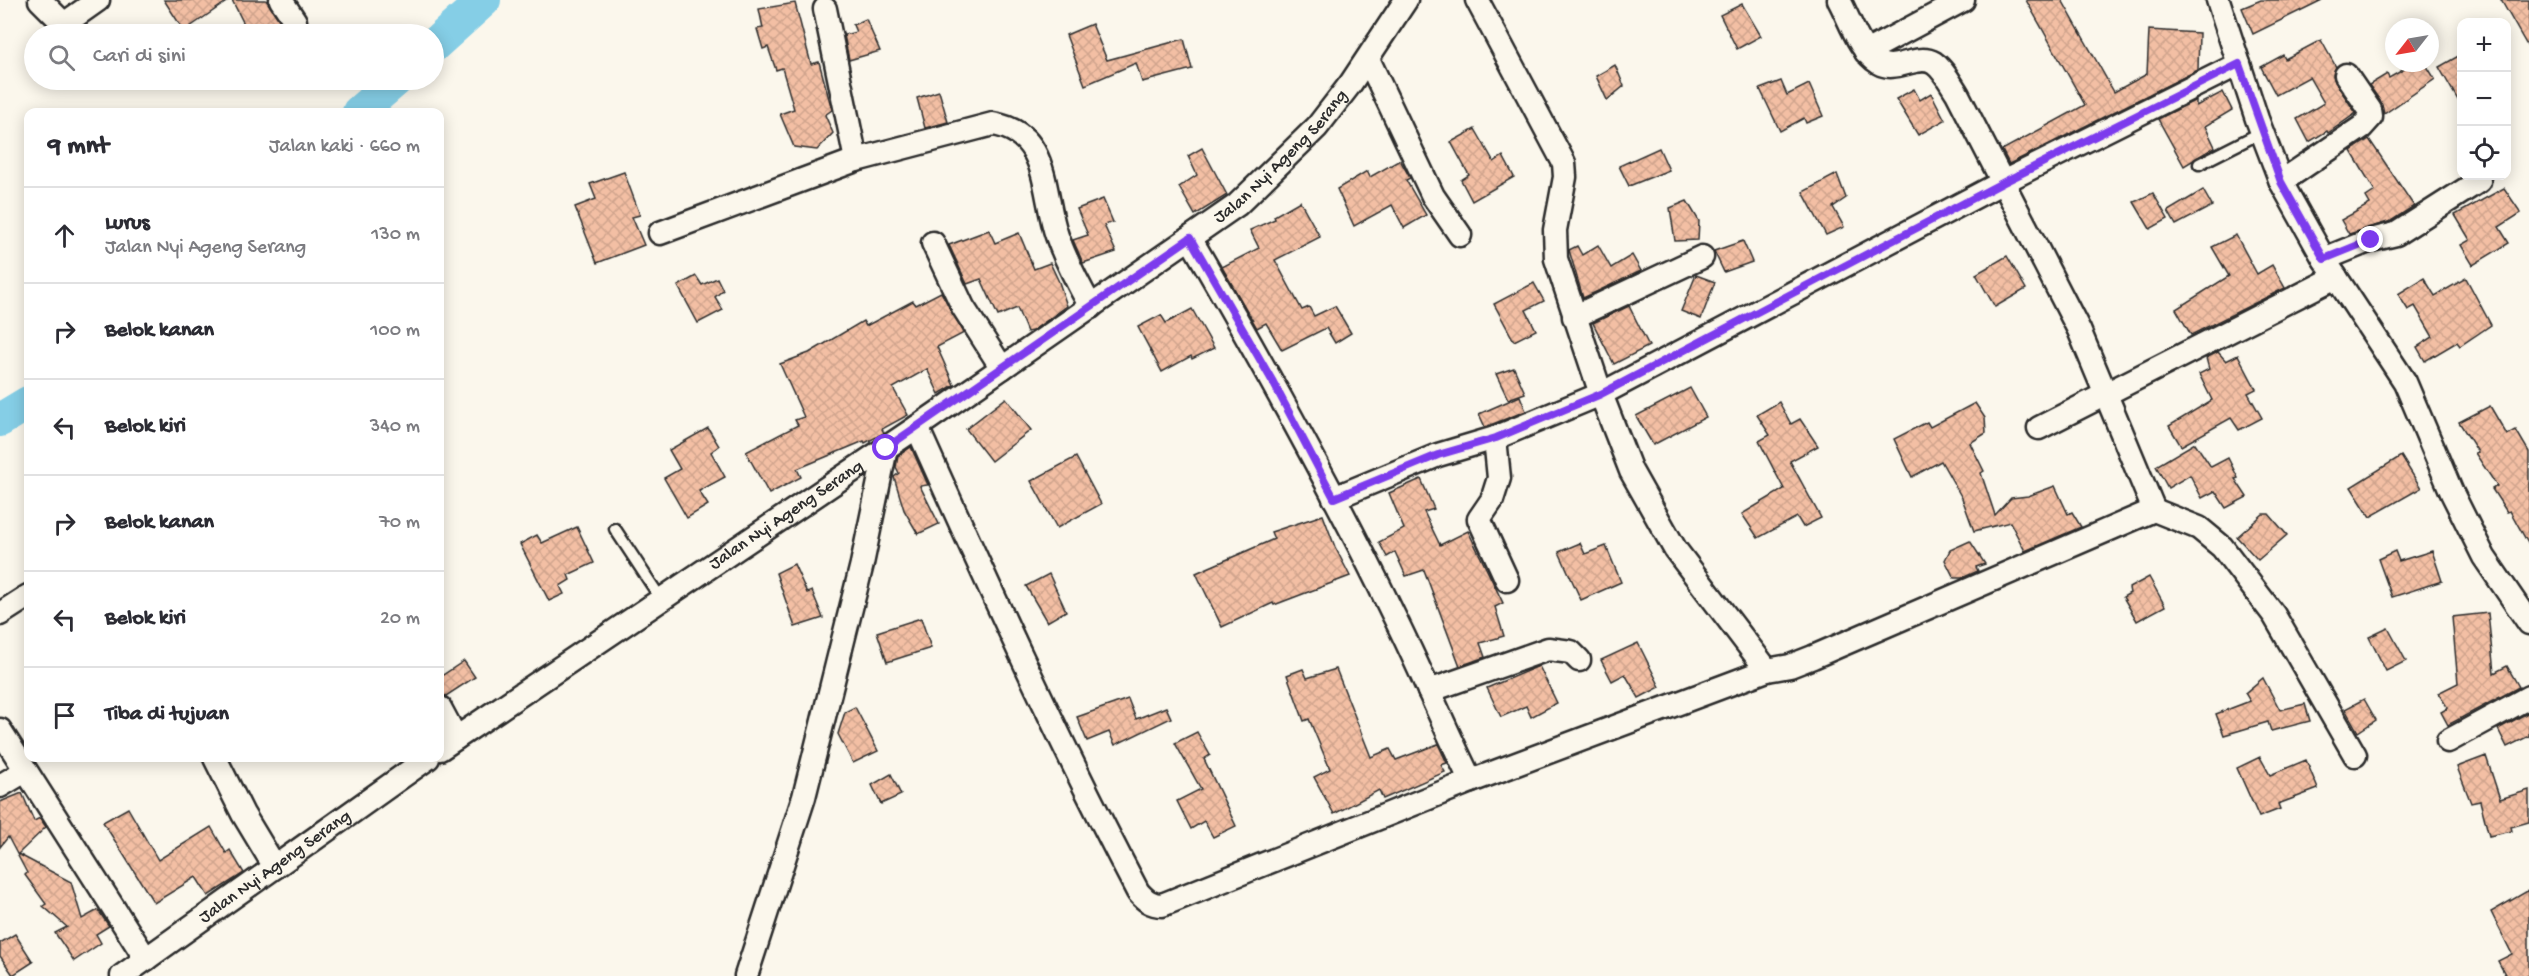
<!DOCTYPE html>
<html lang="id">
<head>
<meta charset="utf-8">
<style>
	:root { --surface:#fff; --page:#f2f2f3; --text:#2b2b33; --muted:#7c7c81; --line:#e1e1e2 }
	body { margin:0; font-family:"Gochi Hand",sans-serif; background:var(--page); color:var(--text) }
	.controls { position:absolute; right:18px; top:18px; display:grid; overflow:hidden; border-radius:12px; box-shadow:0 3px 15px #0003 }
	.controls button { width:54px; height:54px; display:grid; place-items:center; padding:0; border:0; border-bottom:2px solid var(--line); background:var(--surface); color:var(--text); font:30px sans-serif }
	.compass { position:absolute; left:2385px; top:18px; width:54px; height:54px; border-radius:50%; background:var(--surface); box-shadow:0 3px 15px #0003; rotate:239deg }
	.stop { position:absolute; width:18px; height:18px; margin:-14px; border:4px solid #7c3aed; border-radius:50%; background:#fff }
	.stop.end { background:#7c3aed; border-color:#fff; box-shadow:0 2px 6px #0008 }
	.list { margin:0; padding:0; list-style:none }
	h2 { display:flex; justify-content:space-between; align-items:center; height:78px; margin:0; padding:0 24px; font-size:26px }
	h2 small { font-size:20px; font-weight:400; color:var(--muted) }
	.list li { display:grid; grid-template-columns:39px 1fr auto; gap:18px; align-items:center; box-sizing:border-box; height:96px; padding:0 24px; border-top:2px solid var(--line) }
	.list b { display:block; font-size:22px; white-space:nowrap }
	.list p { margin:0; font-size:20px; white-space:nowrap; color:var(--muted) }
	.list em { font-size:20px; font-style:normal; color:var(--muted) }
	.icon { flex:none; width:33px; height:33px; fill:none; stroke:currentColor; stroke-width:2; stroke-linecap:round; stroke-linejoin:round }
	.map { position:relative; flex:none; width:2529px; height:976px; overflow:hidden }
	.search { position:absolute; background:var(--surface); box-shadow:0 3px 15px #0003; left:24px; top:24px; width:420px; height:66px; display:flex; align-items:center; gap:15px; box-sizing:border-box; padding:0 21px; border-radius:33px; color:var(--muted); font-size:22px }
	.panel { position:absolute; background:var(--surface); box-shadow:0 3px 15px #0003; left:24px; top:108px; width:420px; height:654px; border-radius:12px }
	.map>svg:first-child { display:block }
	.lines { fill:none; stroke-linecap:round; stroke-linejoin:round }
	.river { stroke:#85cee6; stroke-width:34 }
	.building { fill:url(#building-cross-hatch); stroke:#2b2b2b; stroke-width:1.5 }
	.service-casing { stroke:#2b2b2b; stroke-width:15 }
	.minor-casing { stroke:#2b2b2b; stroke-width:27 }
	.service { stroke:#fbf7ec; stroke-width:10 }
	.minor { stroke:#fbf7ec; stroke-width:22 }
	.route { stroke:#7c3aed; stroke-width:8 }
	.labels { text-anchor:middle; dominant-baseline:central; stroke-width:4.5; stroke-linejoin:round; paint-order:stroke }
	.street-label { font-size:18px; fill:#2b2b2b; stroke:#fbf7ec }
</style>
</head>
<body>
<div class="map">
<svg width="2529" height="976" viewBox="0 0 2529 976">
	<defs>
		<pattern id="building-cross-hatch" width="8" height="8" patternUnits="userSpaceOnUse" patternTransform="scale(1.5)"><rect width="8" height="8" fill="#f3bfa4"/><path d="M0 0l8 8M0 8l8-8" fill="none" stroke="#d0a48d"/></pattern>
	</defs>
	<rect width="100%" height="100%" fill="#fbf7ec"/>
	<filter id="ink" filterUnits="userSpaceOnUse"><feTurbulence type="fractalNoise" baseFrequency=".0167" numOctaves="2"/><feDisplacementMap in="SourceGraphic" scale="12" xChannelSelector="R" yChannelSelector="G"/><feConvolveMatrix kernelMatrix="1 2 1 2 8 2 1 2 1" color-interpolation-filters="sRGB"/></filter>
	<g filter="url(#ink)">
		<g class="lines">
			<!-- river -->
			<g class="river">
				<path d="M434,45L484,0"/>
				<path d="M359,112L396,80"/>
				<path d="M0,420L28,403"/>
			</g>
		</g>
		<!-- building -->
		<g class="building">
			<path d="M164,0H229L184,31Z"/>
			<path d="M232,0H266L290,34H249Z"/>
			<path d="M2026,0H2062L2114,92L2147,74L2149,30L2199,33L2198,70L2009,164L2002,150L2085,105Z"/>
			<path d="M2261,0H2322L2253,34L2242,8Z"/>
			<path d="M2501,0H2529V49Z"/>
			<path d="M795,3L811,64L819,62L832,110L825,115L833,133L817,150L794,147L780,114L794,109L782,68L776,70L768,47L763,49L757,29L763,28L759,9Z"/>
			<path d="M1742,4L1761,36L1737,49L1720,15Z"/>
			<path d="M866,19L880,51L849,60L844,35L856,32L853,25Z"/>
			<path d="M1092,24L1107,60L1184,39L1192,69L1142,82L1136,63L1085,85L1066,35Z"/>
			<path d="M2321,40L2336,67L2333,75L2335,82L2356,113L2328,133L2327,131L2309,142L2297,119L2324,103L2309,77L2276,95L2261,67L2283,55L2285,59Z"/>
			<path d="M2462,54V107L2439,67Z"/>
			<path d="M2415,63H2425L2435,79L2384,114L2381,102L2369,85L2387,74L2389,78Z"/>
			<path d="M1615,65L1624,86L1607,100L1596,76Z"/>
			<path d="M1781,81L1787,95L1809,84L1823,116L1806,123L1804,118L1780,131L1760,89Z"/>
			<path d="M1914,89L1920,100L1931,93L1945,120L1918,135L1896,99Z"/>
			<path d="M939,91L948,122L925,128L917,98Z"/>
			<path d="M2223,92L2232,110L2205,126L2215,147L2184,166L2158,119L2196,100V106Z"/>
			<path d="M1475,129L1494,162L1503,156L1514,177L1472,201L1461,180L1469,175L1451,142Z"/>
			<path d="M2369,139L2414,206L2391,221L2349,234L2341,220L2370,204L2366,197L2375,191L2351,151Z"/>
			<path d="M1202,148L1227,195L1195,215L1179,187L1197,175L1188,156Z"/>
			<path d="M1659,148L1669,170L1629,186L1619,166Z"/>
			<path d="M1400,160L1410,178L1406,180L1426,215L1404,228L1392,205L1354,226L1337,189L1367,171L1370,177Z"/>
			<path d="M624,172L640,215L632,217L644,245L597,263L575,207L596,199L590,184Z"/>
			<path d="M1837,174L1846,198L1833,207L1844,227L1826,235L1803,192Z"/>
			<path d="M2504,188L2521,213L2499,227L2509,243L2473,265L2461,245L2470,240L2455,215Z"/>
			<path d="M2203,190L2212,206L2176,225L2168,211Z"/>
			<path d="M2153,193L2168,219L2150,229L2134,202Z"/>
			<path d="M1103,199L1113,222L1104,225L1116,252L1083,263L1073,240L1088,235L1077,209Z"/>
			<path d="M1300,201L1320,237L1275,260L1302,310L1309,307L1314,316L1335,306L1351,333L1335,343L1326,328L1282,350L1266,323L1257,328L1222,267L1259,248L1250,230L1275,219L1274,216Z"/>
			<path d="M1687,201L1699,221L1698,240L1675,241L1670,208Z"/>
			<path d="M989,230L995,243L1019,233L1034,269L1050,263L1059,282L1067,306L1032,331L1027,332L1017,308L998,316L981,279L967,284L949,245Z"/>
			<path d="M2236,235L2257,274L2272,265L2285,288L2191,335L2176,309L2229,276L2212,247Z"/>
			<path d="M1743,241L1752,262L1724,272L1714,251Z"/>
			<path d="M1598,245L1611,268L1632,255L1641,271L1583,298L1569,250L1577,246L1582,255Z"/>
			<path d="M2007,256L2026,289L1995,307L1976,274Z"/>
			<path d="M1696,275L1715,282L1701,319L1681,311Z"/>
			<path d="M696,276L702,285L717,278L723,290L715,297L723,310L698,323L678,286Z"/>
			<path d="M2424,278L2435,296L2466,278L2491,325L2460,346L2457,342L2425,361L2417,347L2433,337L2415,306L2408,310L2398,294Z"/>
			<path d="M1534,283L1544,301L1526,310L1536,330L1514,341L1494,304Z"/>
			<path d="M941,292L964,333L937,347L954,385L939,394L927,369L893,388L908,415L882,429L884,433L865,443L864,441L797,469L801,477L769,494L746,452L798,425L795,420L804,417L780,364L809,353L863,321L866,326L913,301L916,305Z"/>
			<path d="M1629,306L1649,346L1614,364L1593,323Z"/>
			<path d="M1192,309L1214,348L1192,359L1191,356L1162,372L1138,327L1161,315L1166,323Z"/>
			<path d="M2218,352L2226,361L2238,355L2256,389L2248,393L2262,418L2239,430L2231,418L2181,446L2169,426L2212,400L2199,374L2209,369L2206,358Z"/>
			<path d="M1514,368L1525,393L1508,399L1496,374Z"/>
			<path d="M1690,388L1706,417L1653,445L1636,416Z"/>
			<path d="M1520,396L1526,411L1485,427L1479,414Z"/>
			<path d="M1006,398L1031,430L991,461L966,429Z"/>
			<path d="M1779,402L1791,424L1800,419L1818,446L1790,461L1821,518L1803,527L1797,517L1758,538L1742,514L1784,489L1759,441L1770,435L1757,415Z"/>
			<path d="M1975,403L1985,418L1986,433L1970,443L1984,471L1981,473L1995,515L2011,498L2028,496L2055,486L2068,514L2072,512L2081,527L2025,551L2010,522L1974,531L1962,498L1941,461L1912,477L1894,439L1927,422L1930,427Z"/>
			<path d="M2490,406L2507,435L2516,430L2529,452V545L2510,511L2507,512L2492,489L2497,486L2475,453L2478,452L2459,422Z"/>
			<path d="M708,428L719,446L711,452L725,477L699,491L708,505L687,518L664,478L680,469L669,450Z"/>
			<path d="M2195,443L2211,467L2228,458L2238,478L2235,479L2247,497L2226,508L2215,491L2202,498L2190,475L2168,488L2156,466Z"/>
			<path d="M911,447L928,485L920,486L939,524L918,534L904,510L894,477L899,473L896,467L898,456Z"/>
			<path d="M2401,456L2421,488L2370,517L2351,487Z"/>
			<path d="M1076,457L1101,504L1057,528L1031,481Z"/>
			<path d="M1421,479L1434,509L1424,512L1440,545L1468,531L1503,603L1495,607L1504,636L1480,643L1485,657L1460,666L1424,570L1406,576L1395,552L1387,557L1379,542L1404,529L1389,493Z"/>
			<path d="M2263,514H2269L2287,535L2258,560L2237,537Z"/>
			<path d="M1323,515L1335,547L1350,576L1274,605L1273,603L1222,627L1196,573L1274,539L1271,532Z"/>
			<path d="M577,527L594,563L568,575L570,580L560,586L564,594L549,601L520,544L537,535L542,543Z"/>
			<path d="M1970,541L1985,564L1976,567L1978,571L1962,578H1954L1945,560L1950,550Z"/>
			<path d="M1580,543L1585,554L1606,546L1621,582L1581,600L1559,552Z"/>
			<path d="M2395,551L2399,561L2432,551L2442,581L2392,597L2378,559Z"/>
			<path d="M794,564L807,593L812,591L823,618L795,627L776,573Z"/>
			<path d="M1049,574L1066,611L1047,622L1026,586Z"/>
			<path d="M2149,577L2165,606L2137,621L2123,597L2130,593L2129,588Z"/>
			<path d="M2488,613L2494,673L2507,666L2519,687L2448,725L2441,712L2448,708L2438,693L2458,683L2452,617Z"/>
			<path d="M921,618L931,648L887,662L877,632Z"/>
			<path d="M2388,628L2406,661L2386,671L2369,637Z"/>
			<path d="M1638,643L1660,687L1639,698L1625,674L1612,681L1601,660Z"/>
			<path d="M464,661L475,677L446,696L440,695V677Z"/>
			<path d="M1539,666L1557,703L1531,717L1526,706L1501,717L1487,688Z"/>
			<path d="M1303,669L1307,678L1336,669L1371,757L1390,749L1396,760L1438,744L1447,763L1441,765L1445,772L1383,799L1379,790L1334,814L1314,777L1330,769L1309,719L1304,721L1287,675Z"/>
			<path d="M2263,678L2280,710L2305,704L2310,721L2271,731L2268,722L2224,735L2216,714L2250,701L2245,693Z"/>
			<path d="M1128,699L1136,719L1166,707L1171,718L1115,745L1109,732L1087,741L1077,717Z"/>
			<path d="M2364,699L2376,720L2358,732L2345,709Z"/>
			<path d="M855,707L878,751L853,763L838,734L845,712Z"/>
			<path d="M2529,712V736L2507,747L2498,729Z"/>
			<path d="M1197,732L1210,755L1204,759L1236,826L1213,837L1204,821L1191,829L1177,801L1201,789L1175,743Z"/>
			<path d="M2486,756L2500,799L2529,790V822L2511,827L2512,831L2489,836L2480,801L2471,803L2457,767Z"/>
			<path d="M2260,757L2270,775L2306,760L2318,789L2278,804L2280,809L2259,817L2237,768Z"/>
			<path d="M891,774L901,795L881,804L872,785Z"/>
			<path d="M22,793L34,821L40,818L46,827L18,854L71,882L82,919L98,910L109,926L96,934L101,943L74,961L55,933L67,927L43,906L46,904L25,875L27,873L8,837L0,847V802Z"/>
			<path d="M128,808L158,860L211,827L226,853L230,850L244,873L208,896L196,877L154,903L103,822Z"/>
			<path d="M2529,890V976H2506L2498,961L2512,954L2491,912Z"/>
			<path d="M15,934L33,962L13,975L0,956V943Z"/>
		</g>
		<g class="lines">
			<defs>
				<g id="service">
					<path d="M2199,164L2262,132"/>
					<path d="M615,529L661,599"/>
				</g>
				<g id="minor">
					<path d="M40,0L64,24L98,0"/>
					<path d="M281,0L295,21"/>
					<path d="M1477,0L1564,163L1565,177L1555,230L1556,259L1601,394L1631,471L1675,549L1767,670L1790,666L1813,657L2154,510L2199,528L2222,547L2274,615L2355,755"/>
					<path d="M1839,0C1850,20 1859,51 1879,63C1896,73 1917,53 1934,63C1944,70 1951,84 1957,93L2079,330L2154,510"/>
					<path d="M2218,0L2257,119L2281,182L2324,259L2405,382L2452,493L2484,557L2529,623"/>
					<path d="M825,9L856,160"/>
					<path d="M1866,52L1963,0"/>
					<path d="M1368,59L1433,196L1460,235"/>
					<path d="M2281,182L2362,127L2371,117L2370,110L2346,75"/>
					<path d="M660,233L856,160L993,124C1050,133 1042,193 1057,236C1066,261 1078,284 1091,307"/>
					<path d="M1190,238C1262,362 1332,487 1394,616C1421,670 1444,727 1471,781L1767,670"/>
					<path d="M933,243L963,307L1002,368"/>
					<path d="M2324,259L2371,240L2396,234L2479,181"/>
					<path d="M1574,317L1702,257"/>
					<path d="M917,427C987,583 1058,740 1138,892C1145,900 1151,905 1162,905L1471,781"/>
					<path d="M2039,428L2336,277"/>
					<path d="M1495,438L1499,478L1492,500L1479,519L1507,580"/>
					<path d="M1334,498L1438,455L1495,438L1601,394L2003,182L2239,64"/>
					<path d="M0,614L28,596"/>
					<path d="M1429,691L1548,649L1571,652L1579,660"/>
					<path d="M440,708L456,738"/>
					<path d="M0,730L146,959"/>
					<path d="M2448,741L2529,697"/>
					<path id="s1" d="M440,749L917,427L1237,205L1317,127L1351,83L1406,0"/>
					<path d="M215,758L243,814L275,867"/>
					<path d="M0,786L25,771"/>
					<path id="s2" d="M122,976L428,758"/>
					<path d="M746,976L804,797L862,564L886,448"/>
				</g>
			</defs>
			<!-- service casing -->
			<use href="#service" class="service-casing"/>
			<!-- minor casing -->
			<use href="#minor" class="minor-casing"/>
			<!-- service -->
			<use href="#service" class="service"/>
			<!-- minor -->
			<use href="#minor" class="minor"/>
		</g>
	</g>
	<g class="lines" filter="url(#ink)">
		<!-- route -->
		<path class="route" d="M886,448L1190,238L1273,382L1334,498L1438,455L1496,438L1601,394L2004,182L2239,64L2281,182L2324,259L2371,240"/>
	</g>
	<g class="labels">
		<!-- street labels -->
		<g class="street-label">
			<text stroke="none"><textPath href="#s1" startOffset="1030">Jalan Nyi Ageng Serang</textPath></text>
			<text stroke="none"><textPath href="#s1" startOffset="418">Jalan Nyi Ageng Serang</textPath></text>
			<text stroke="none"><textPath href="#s2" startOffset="188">Jalan Nyi Ageng Serang</textPath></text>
		</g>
	</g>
</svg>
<div class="controls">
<button>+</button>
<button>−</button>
<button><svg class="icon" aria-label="locate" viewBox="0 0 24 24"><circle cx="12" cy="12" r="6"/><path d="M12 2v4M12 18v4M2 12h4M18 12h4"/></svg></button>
</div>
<svg class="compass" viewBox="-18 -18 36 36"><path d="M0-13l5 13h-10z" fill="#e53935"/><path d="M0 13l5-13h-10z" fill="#7c7c81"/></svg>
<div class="stop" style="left:886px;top:448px"></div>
<div class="stop end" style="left:2371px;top:240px"></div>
<div class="search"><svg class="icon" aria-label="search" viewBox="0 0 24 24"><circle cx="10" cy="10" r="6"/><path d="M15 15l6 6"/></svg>Cari di sini</div>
<section class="panel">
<h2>9 mnt<small>Jalan kaki · 660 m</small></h2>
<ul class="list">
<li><svg class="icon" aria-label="ahead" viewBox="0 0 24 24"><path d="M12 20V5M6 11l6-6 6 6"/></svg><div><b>Lurus</b><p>Jalan Nyi Ageng Serang</p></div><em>130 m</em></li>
<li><svg class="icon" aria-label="right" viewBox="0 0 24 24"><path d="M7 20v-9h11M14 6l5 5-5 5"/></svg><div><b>Belok kanan</b></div><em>100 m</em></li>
<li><svg class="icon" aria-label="left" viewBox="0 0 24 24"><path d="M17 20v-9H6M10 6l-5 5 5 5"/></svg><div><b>Belok kiri</b></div><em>340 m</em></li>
<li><svg class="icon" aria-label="right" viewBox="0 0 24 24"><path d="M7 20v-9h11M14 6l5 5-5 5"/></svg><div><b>Belok kanan</b></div><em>70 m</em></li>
<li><svg class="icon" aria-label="left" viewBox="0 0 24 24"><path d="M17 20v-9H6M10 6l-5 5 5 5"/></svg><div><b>Belok kiri</b></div><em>20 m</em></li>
<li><svg class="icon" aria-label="arrive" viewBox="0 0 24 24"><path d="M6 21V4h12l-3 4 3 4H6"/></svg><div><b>Tiba di tujuan</b></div></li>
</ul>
</section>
</div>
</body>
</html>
